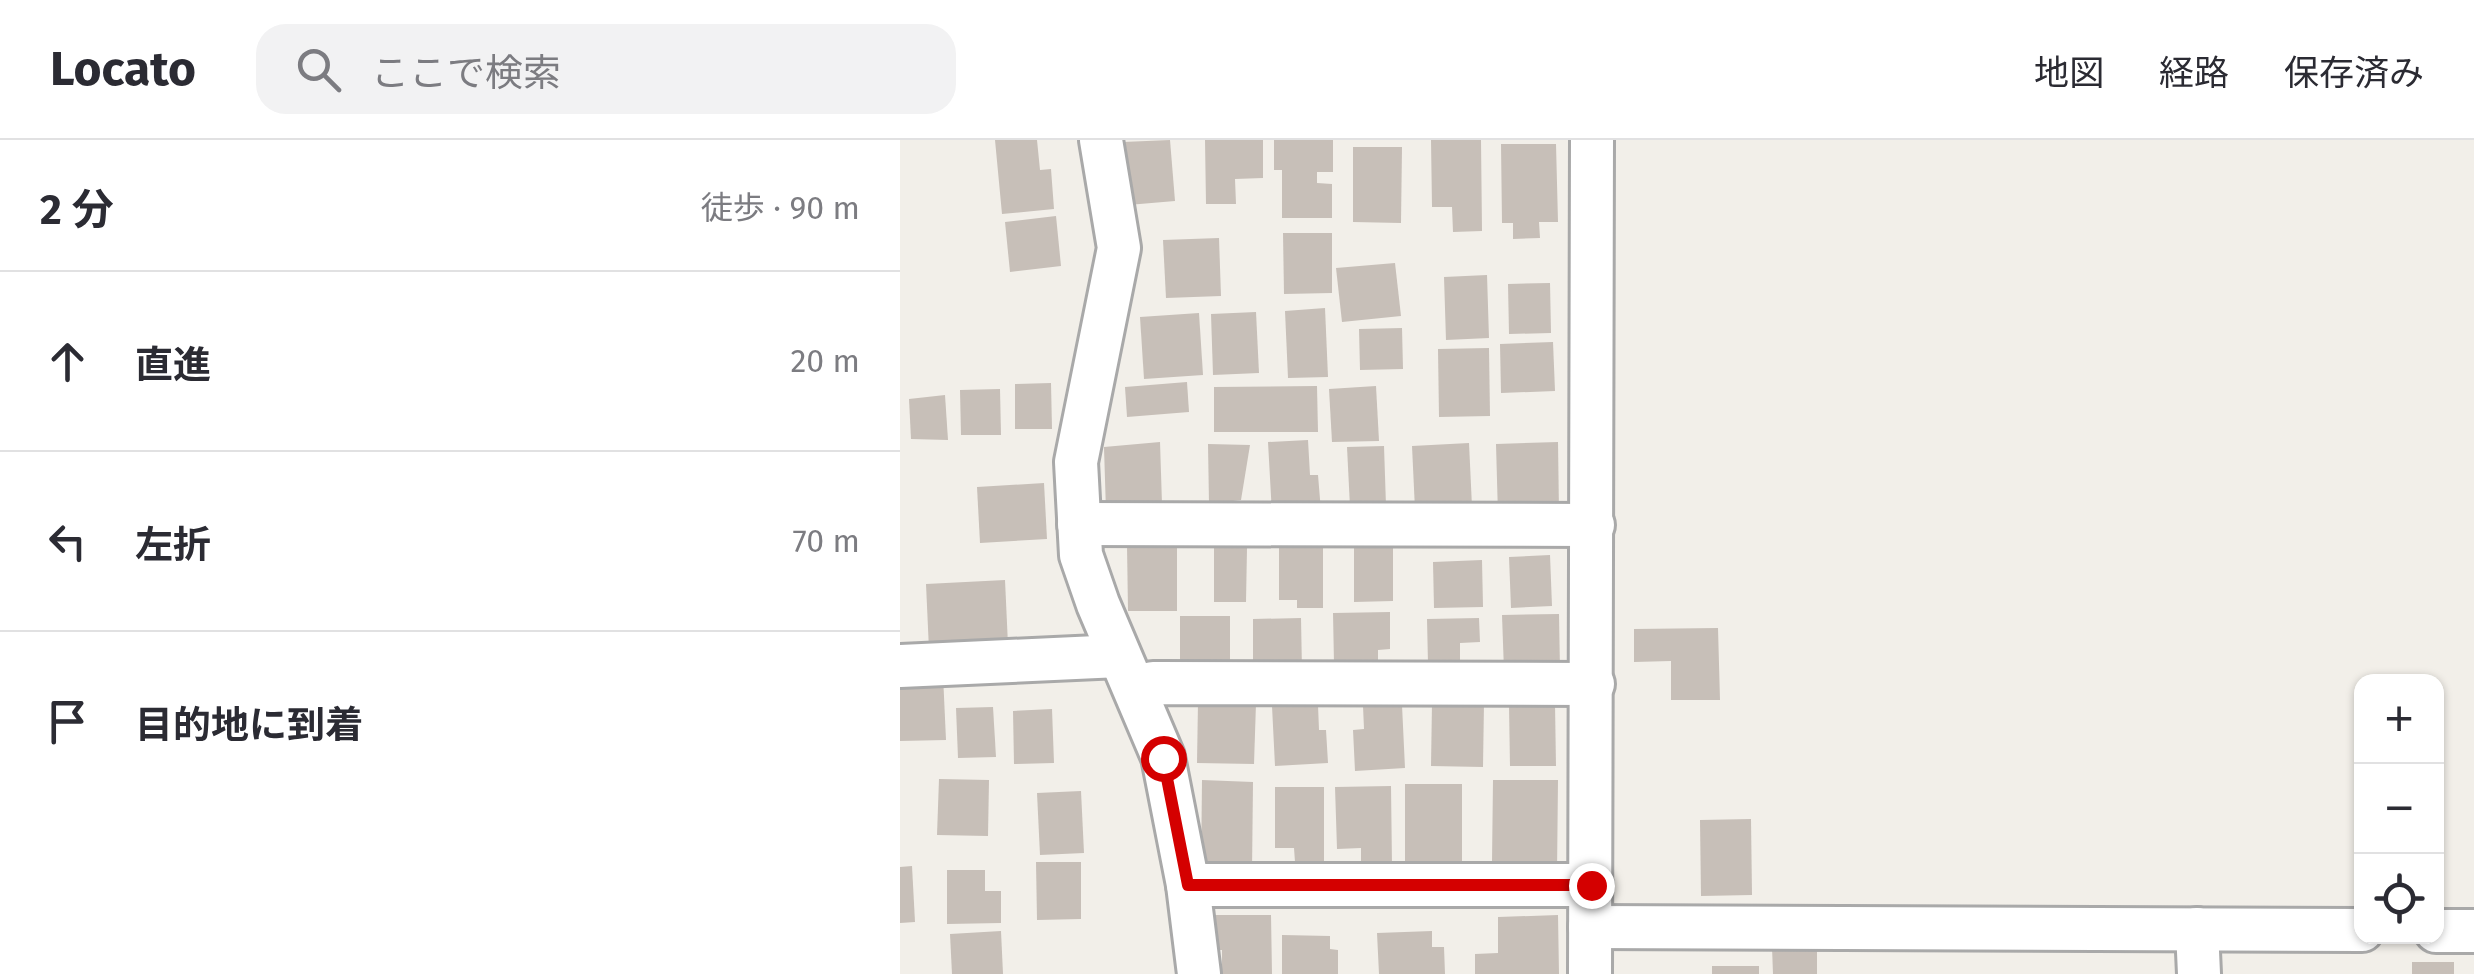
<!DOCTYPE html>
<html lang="ja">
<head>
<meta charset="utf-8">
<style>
	:root { --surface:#fff; --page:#f2f2f3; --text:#2b2b33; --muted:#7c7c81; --line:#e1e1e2 }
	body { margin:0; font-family:"Fira Sans","Noto Sans JP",sans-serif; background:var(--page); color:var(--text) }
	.controls { position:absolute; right:30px; bottom:30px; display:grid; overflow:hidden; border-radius:20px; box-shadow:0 2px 8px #0004 }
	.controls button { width:90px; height:90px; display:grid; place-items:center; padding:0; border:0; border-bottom:2px solid var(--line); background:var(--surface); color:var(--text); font:50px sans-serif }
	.stop { position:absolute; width:30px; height:30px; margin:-22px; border:8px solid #d40000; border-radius:50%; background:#fff }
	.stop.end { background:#d40000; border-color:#fff; box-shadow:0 2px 10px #0008 }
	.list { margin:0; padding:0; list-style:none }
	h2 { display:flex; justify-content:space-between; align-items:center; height:130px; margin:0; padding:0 40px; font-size:42px }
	h2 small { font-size:32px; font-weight:400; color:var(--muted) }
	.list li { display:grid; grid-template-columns:65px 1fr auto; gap:30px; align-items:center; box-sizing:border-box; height:180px; padding:0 40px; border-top:2px solid var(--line) }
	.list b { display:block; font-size:38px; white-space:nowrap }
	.list em { font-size:32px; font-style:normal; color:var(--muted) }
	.icon { flex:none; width:55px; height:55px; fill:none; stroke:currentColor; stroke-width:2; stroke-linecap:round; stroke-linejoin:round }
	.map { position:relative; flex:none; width:1574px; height:834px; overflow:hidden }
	header { display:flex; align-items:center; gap:60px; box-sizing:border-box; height:140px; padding:0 50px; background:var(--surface); border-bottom:2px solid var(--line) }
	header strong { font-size:48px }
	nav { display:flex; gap:55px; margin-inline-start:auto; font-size:35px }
	.search { width:700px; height:90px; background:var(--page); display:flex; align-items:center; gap:25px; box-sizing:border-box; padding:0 35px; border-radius:30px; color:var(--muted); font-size:38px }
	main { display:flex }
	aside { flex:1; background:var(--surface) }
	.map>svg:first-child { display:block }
	.building { fill:#c7bfb8 }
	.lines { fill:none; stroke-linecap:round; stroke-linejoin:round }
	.minor-casing { stroke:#a9a9a9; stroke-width:48 }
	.minor { stroke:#fff; stroke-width:42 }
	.route { stroke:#d40000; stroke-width:12 }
</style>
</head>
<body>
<header>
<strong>Locato</strong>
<div class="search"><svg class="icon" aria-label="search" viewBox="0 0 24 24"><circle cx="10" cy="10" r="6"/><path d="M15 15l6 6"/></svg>ここで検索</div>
<nav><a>地図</a><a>経路</a><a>保存済み</a></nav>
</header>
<main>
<aside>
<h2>2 分<small>徒歩 · 90 m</small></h2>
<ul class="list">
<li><svg class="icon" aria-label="ahead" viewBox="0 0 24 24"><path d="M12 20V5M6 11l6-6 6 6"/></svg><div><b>直進</b></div><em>20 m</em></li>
<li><svg class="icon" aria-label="left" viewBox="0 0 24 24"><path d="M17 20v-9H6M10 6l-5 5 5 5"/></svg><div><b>左折</b></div><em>70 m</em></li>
<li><svg class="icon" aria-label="arrive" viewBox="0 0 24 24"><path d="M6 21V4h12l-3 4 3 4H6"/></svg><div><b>目的地に到着</b></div></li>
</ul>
</aside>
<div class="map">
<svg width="1574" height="834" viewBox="0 0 1574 834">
	<rect width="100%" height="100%" fill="#f2efe9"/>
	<!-- building -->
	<g class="building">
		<path d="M95,0H137L140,30L151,29L154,69L102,74Z"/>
		<path d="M270,0L275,61L228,65L223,2Z"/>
		<path d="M305,0H363V38L335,39L336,64H306Z"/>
		<path d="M374,0H433V32H417V43L432,44V78H382V30H374Z"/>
		<path d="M531,0H581L582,91L553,92L552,67H532Z"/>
		<path d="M601,4H656L658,82H639L640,98L613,99V83H602Z"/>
		<path d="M453,7H502L501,83L453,82Z"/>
		<path d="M156,76L161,126L110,132L105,82Z"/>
		<path d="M383,93H432V153L384,154Z"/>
		<path d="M319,98L321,156L266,158L263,100Z"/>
		<path d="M495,123L501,176L442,182L436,128Z"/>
		<path d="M587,135L589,198L546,200L544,137Z"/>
		<path d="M650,143L651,193L609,194L608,144Z"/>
		<path d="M425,168L428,237L388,238L385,171Z"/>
		<path d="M356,172L359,233L313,235L311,174Z"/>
		<path d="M299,173L303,235L244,239L240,177Z"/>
		<path d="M502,188L503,229L460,230L459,189Z"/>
		<path d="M653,202L655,251L601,253L600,204Z"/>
		<path d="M589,208L590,276L539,277L538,209Z"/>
		<path d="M287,242L289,272L227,277L225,247Z"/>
		<path d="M151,243L152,289H115V244Z"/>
		<path d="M417,246L418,292H314V247Z"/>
		<path d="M476,246L479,301L432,302L429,249Z"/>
		<path d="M100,249L101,295H61L60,250Z"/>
		<path d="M45,255L48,300L11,299L9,259Z"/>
		<path d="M408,300L410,335H418L421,371L372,374L368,302Z"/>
		<path d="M260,302L262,364L206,372L204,307Z"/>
		<path d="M658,302L659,373L598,375L596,304Z"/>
		<path d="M569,303L572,367L515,370L512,306Z"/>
		<path d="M308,304L350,305L341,360L309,364Z"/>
		<path d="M484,306L486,366L450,367L447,307Z"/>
		<path d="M144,343L147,399L80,403L77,347Z"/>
		<path d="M493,403V461L454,462V404Z"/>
		<path d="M227,405H277V471H228Z"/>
		<path d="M379,407H423V468H397V460H379Z"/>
		<path d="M314,408H347L346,462H314Z"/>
		<path d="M650,415L652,466L611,468L609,417Z"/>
		<path d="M582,420L583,467L534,468L533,422Z"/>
		<path d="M105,440L108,505L29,510L26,444Z"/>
		<path d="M490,472V509L478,510V522L434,524L433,473Z"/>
		<path d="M659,474L660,531H604L602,475Z"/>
		<rect x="280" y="476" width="50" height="55"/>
		<path d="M401,478L402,531L353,532V479Z"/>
		<path d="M579,478L580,502L560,503V523L528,524L527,479Z"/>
		<path d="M818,488L820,560H771V521L734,522V489Z"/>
		<path d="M0,535H43L46,600L0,601Z"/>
		<path d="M298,562L356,563L354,624L297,623Z"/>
		<path d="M532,562H584L583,627L531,626Z"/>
		<path d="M655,564L656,626H610L609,565Z"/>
		<path d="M418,565L419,590H426L428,623L375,626L372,566Z"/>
		<path d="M502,565L505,628L455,631L453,590L464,589L463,566Z"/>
		<path d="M93,567L96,617L58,618L56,568Z"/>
		<path d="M152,569L154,623L114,624L113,571Z"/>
		<path d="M39,639L89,640L88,696L37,695Z"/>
		<path d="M302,640L353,642L352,732H301Z"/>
		<path d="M593,640H658L657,733H622V722H592Z"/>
		<path d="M505,644H562V721L505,722Z"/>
		<path d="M491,646L492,726H461V708L437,709L435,647Z"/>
		<path d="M375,647H424V722H395L394,708H375Z"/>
		<path d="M181,651L184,713L140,715L137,653Z"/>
		<path d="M851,679L852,755L801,756L800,680Z"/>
		<path d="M136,722H181V779L137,780Z"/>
		<path d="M12,726L15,782L0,783V727Z"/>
		<path d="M47,730H85V751H101V783L47,784Z"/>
		<path d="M312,775H371L372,834H322V810H312Z"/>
		<path d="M658,775L659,834H575V814L598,813V777Z"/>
		<path d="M101,791L103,834H52L50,794Z"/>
		<path d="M532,791V807H544L545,834H479L477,793Z"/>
		<path d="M382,795L430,796V809L438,810V834H382Z"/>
		<path d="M917,806V834H873L872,807Z"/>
		<rect x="1512" y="822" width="42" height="12"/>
		<rect x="812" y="826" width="47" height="8"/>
	</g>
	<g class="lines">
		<defs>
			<g id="minor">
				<path d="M201,0L219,108L176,322L181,415L198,464L263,617L288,745L299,834"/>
				<path d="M179,384L693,385"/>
				<path d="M0,526L219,516"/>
				<path d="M234,547L253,543L693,544"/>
				<path d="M288,745H691"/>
				<path d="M690,787L1462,790"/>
				<path d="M1297,789L1299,834"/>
				<path d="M1536,791H1574"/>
				<path d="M690,834L692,0"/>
			</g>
		</defs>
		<!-- minor casing -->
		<use href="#minor" class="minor-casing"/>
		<!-- minor -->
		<use href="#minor" class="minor"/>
	</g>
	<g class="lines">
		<!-- route -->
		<path class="route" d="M263,618L288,745H691"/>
	</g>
</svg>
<div class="controls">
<button>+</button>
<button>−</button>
<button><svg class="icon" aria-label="locate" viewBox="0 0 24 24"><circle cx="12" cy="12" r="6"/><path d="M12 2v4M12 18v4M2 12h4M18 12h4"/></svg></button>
</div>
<div class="stop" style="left:263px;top:618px"></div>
<div class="stop end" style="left:691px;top:745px"></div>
</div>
</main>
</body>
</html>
